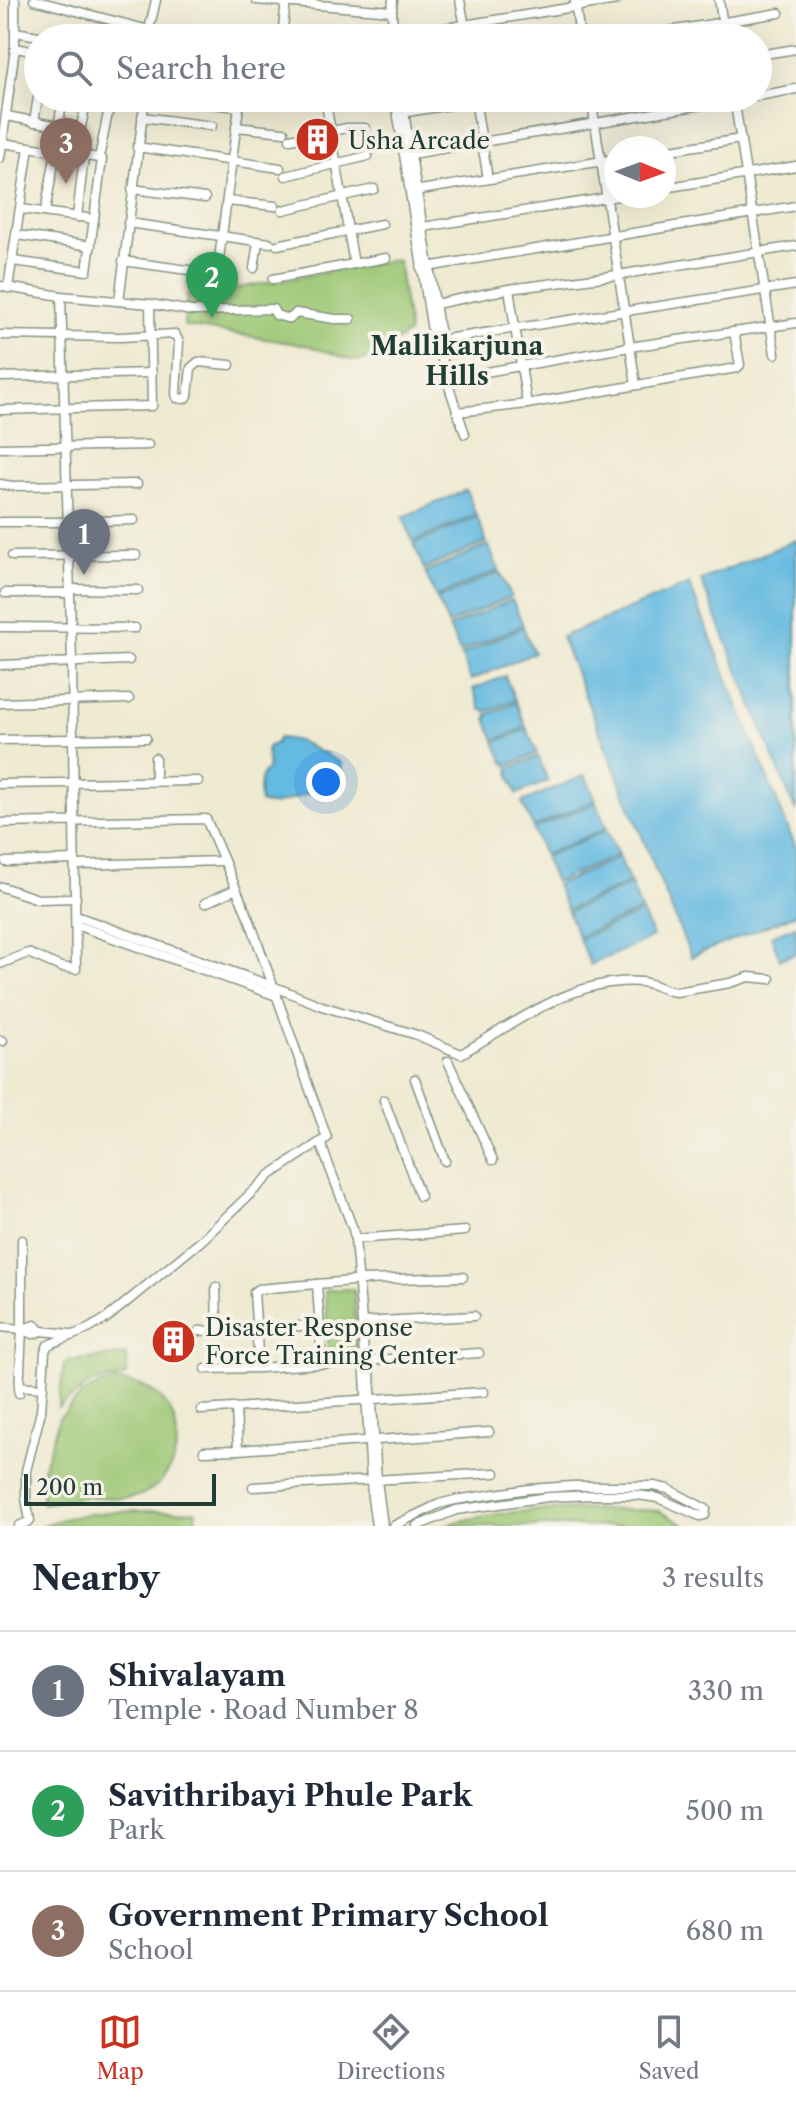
<!DOCTYPE html>
<html lang="en">
<head>
<meta charset="utf-8">
<style>
	:root { --surface:#fff; --page:#f2f2f3; --text:#1f2937; --muted:#747a83; --line:#e0e1e3; --accent:#c8321e }
	body { margin:0; font-family:"Libre Caslon Text",serif; background:var(--page); color:var(--text) }
	.compass { position:absolute; left:604px; top:136px; width:72px; height:72px; border-radius:50%; background:var(--surface); box-shadow:0 8px 32px #0002; rotate:91deg }
	.scale { position:absolute; left:24px; bottom:20px; width:192px; box-sizing:border-box; padding-left:8px; border:4px solid #1f3d34; border-top:0; font-size:22px; line-height:28px; white-space:nowrap; color:#1f3d34; -webkit-text-stroke:6px #f7f3e8; paint-order:stroke }
	.you { position:absolute; left:326px; top:782px; width:28px; height:28px; margin:-20px; border:6px solid #fff; border-radius:50%; background:#1a73e8; box-shadow:0 0 0 12px #1a73e833 }
	.badge { display:grid; place-items:center; width:52px; height:52px; border-radius:50%; background:var(--accent); color:#fff; font-size:26px; font-weight:700 }
	.pin { position:absolute; translate:-50% -66px; filter:drop-shadow(0 2px 4px #0008) }
	.pin::after { content:''; position:absolute; top:42px; width:28px; height:24px; background:inherit; clip-path:polygon(0 0,100% 0,50% 100%) }
	.list { margin:0; padding:0; list-style:none }
	h2 { display:flex; justify-content:space-between; align-items:center; height:104px; margin:0; padding:0 32px; font-size:34px }
	h2 small { font-size:26px; font-weight:400; color:var(--muted) }
	.list li { display:grid; grid-template-columns:52px 1fr auto; gap:24px; align-items:center; box-sizing:border-box; height:120px; padding:0 32px; border-top:2px solid var(--line) }
	.list b { display:block; font-size:30px; white-space:nowrap }
	.list p { margin:0; font-size:26px; white-space:nowrap; color:var(--muted) }
	.list em { font-size:26px; font-style:normal; color:var(--muted) }
	.icon { flex:none; width:44px; height:44px; fill:none; stroke:currentColor; stroke-width:2; stroke-linecap:round; stroke-linejoin:round }
	.map { position:relative; flex:none; width:796px; height:1526px; overflow:hidden }
	.search { position:absolute; background:var(--surface); box-shadow:0 8px 32px #0002; left:24px; right:24px; top:24px; height:88px; display:flex; align-items:center; gap:20px; box-sizing:border-box; padding:0 28px; border-radius:44px; color:var(--muted); font-size:30px }
	.sheet { height:464px; background:var(--surface) }
	nav { display:flex; justify-content:space-around; align-items:center; box-sizing:border-box; height:112px; border-top:2px solid var(--line); background:var(--surface); font-size:22px; color:var(--muted) }
	nav a { display:grid; justify-items:center; gap:4px }
	nav .on { color:var(--accent) }
	.map>svg:first-child { display:block }
	.green { fill:#9cc774; stroke:#5e8254; stroke-width:2 }
	.water { fill:#65bae1; stroke:#427c8a; stroke-width:2 }
	.lines { fill:none; stroke-linecap:round; stroke-linejoin:round }
	.minor-casing { stroke:#879483; stroke-width:11 }
	.minor { stroke:#fff; stroke-width:8 }
	.labels { text-anchor:middle; dominant-baseline:central; stroke-width:8; stroke-linejoin:round; paint-order:stroke }
	.poi-label { font-size:24px; fill:#1f3d34; stroke:#f7f3e8; text-anchor:start }
	.neighbourhood-label { font-size:26px; font-weight:bold; fill:#1f3d34; stroke:#f7f3e8 }
</style>
</head>
<body>
<div class="map">
<svg width="796" height="1526" viewBox="0 0 796 1526">
	<rect width="100%" height="100%" fill="#f7f3e8"/>
	<filter id="ink" filterUnits="userSpaceOnUse"><feTurbulence type="fractalNoise" baseFrequency=".0125" numOctaves="2"/><feDisplacementMap in="SourceGraphic" scale="16" xChannelSelector="R" yChannelSelector="G"/><feConvolveMatrix kernelMatrix="1 2 1 2 8 2 1 2 1" color-interpolation-filters="sRGB"/></filter>
	<filter id="wash" filterUnits="userSpaceOnUse"><feTurbulence type="fractalNoise" baseFrequency=".006" numOctaves="4" result="noise"/><feDisplacementMap in="SourceGraphic" scale="32" xChannelSelector="R" yChannelSelector="G"/><feGaussianBlur stdDeviation="1.8" result="paint"/><feColorMatrix in="noise" values="0 0 0 0 0 0 0 0 0 0 0 0 0 0 0 0 0 1.4 0 .05"/><feComposite in="paint" operator="in"/></filter>
	<g filter="url(#wash)">
		<rect width="100%" height="100%" fill="#efead2"/>
		<!-- green -->
		<g class="green">
			<path d="M393,260L398,261L409,333C393,342 371,364 353,360C346,359 340,356 334,354C326,351 318,350 310,346L184,326L187,294L238,288Z"/>
			<path d="M354,1289L357,1354L329,1355L325,1290Z"/>
			<path d="M124,1355L127,1357V1373L124,1377L93,1382L58,1407L64,1365L68,1361Z"/>
			<path d="M117,1381C130,1383 141,1384 152,1391C189,1415 183,1474 145,1493C125,1503 105,1495 84,1497C70,1498 56,1502 42,1504V1473L59,1418L82,1394L99,1385Z"/>
			<path d="M647,1510L659,1511L687,1526H443C508,1505 579,1510 647,1510Z"/>
			<path d="M196,1511L195,1526H41C89,1507 145,1512 196,1511Z"/>
		</g>
		<!-- water -->
		<g class="water">
			<path d="M466,490L476,515L413,542L403,517Z"/>
			<path d="M477,517L487,542L424,569L414,544Z"/>
			<path d="M796,540V812L701,580Z"/>
			<path d="M488,545L499,570L436,597L425,572Z"/>
			<path d="M500,572L511,597L448,624L437,599Z"/>
			<path d="M689,584L796,848V914L691,957L561,637Z"/>
			<path d="M512,600L523,625L460,652L449,627Z"/>
			<path d="M523,627L534,653L471,680L461,655Z"/>
			<path d="M505,676L515,700L486,712L484,709L481,710L473,689Z"/>
			<path d="M516,702L526,727L495,740L486,719L488,718L487,715Z"/>
			<path d="M527,729L537,753L508,766L506,762L504,763L495,742Z"/>
			<path d="M278,738C296,739 305,743 319,752L325,753L329,757L341,763C343,772 339,779 342,788L338,795L329,797C305,782 285,812 260,803C259,791 257,776 268,769L267,747L276,743Z"/>
			<path d="M538,756L548,781L517,794L509,773L510,772L509,769Z"/>
			<path d="M585,775L596,800L533,827L522,802Z"/>
			<path d="M596,802L607,828L544,855L533,829Z"/>
			<path d="M607,830L618,855L555,882L544,857Z"/>
			<path d="M619,857L630,883L567,910L556,885Z"/>
			<path d="M631,884L641,910L578,937L568,912Z"/>
			<path d="M642,912L653,937L590,965L579,939Z"/>
			<path d="M796,926V953L780,959L771,936Z"/>
		</g>
	</g>
	<g filter="url(#ink)">
		<g class="lines">
			<defs>
				<g id="minor">
					<path d="M34,0L149,30L156,0"/>
					<path d="M256,0L392,11"/>
					<path d="M393,0L392,11L393,38"/>
					<path d="M460,0L467,38"/>
					<path d="M575,0L580,38"/>
					<path d="M719,0L725,38"/>
					<path d="M439,29L617,0"/>
					<path d="M188,31L251,38"/>
					<path d="M15,32L51,38"/>
					<path d="M282,38L286,0"/>
					<path d="M626,38L779,13"/>
					<path d="M15,48L38,52"/>
					<path d="M758,55L796,49"/>
					<path d="M758,96L796,89"/>
					<path d="M163,98L238,107"/>
					<path d="M325,98L354,264"/>
					<path d="M362,98L394,105"/>
					<path d="M395,98L433,337L439,340"/>
					<path d="M591,98L636,385"/>
					<path d="M734,98L775,354"/>
					<path d="M475,99L488,179"/>
					<path d="M404,112L440,334L439,340L444,372L465,434"/>
					<path d="M401,113L494,98"/>
					<path d="M7,116L58,126"/>
					<path d="M142,117L212,126"/>
					<path d="M34,122L38,97"/>
					<path d="M236,127L284,132"/>
					<path d="M290,139L347,128H365"/>
					<path d="M2,143L29,147"/>
					<path d="M137,147L280,168"/>
					<path d="M54,151L63,98"/>
					<path d="M664,151L741,139"/>
					<path d="M411,154L744,98"/>
					<path d="M75,155L87,98"/>
					<path d="M0,158L15,48V0"/>
					<path d="M286,176L368,156"/>
					<path d="M664,188L796,166"/>
					<path d="M132,189L205,198"/>
					<path d="M414,191L616,159"/>
					<path d="M227,201L275,206"/>
					<path d="M21,209L94,219"/>
					<path d="M283,210L374,189"/>
					<path d="M45,212L56,152"/>
					<path d="M77,217L84,156"/>
					<path d="M128,223L270,243"/>
					<path d="M423,227L618,196"/>
					<path d="M17,235L91,246"/>
					<path d="M277,245L382,224"/>
					<path d="M13,261L87,271L102,159L99,158L111,98"/>
					<path d="M123,261L217,274L240,99"/>
					<path d="M254,268L258,242"/>
					<path d="M421,268L796,206"/>
					<path d="M273,279L386,258"/>
					<path d="M0,286L61,296L150,304L192,311L273,309L276,315L290,319L296,313L335,319H351"/>
					<path d="M8,288L29,147L99,158"/>
					<path d="M509,289L527,404"/>
					<path d="M216,290L217,274"/>
					<path d="M119,301L145,98"/>
					<path d="M435,304L509,289L618,275L796,246"/>
					<path d="M0,335L120,337L175,334L179,342L176,393L177,398L184,399L188,396L191,368L198,362L230,365"/>
					<path d="M439,340L796,285"/>
					<path d="M0,377L152,373"/>
					<path d="M446,379L629,347L796,323"/>
					<path d="M0,410L152,406L150,304"/>
					<path d="M457,412L527,404L737,368L740,365L734,332"/>
					<path d="M0,448L148,445"/>
					<path d="M0,484L12,486L137,484"/>
					<path d="M0,522H68L134,520"/>
					<path d="M12,556L136,555"/>
					<path d="M69,589L138,590"/>
					<path d="M5,593H69"/>
					<path d="M0,627L135,628"/>
					<path d="M0,665L129,660"/>
					<path d="M0,703L129,699"/>
					<path d="M0,740L146,738"/>
					<path d="M155,758V781"/>
					<path d="M0,784L198,781"/>
					<path d="M0,823L206,819L250,921L327,1138L320,1142L353,1229L355,1239L362,1322L372,1498L376,1526"/>
					<path d="M6,862L75,860"/>
					<path d="M76,865L224,861"/>
					<path d="M2,887L38,899L76,898"/>
					<path d="M205,903L236,889"/>
					<path d="M76,916L275,987L322,1006L417,1035L461,1054C515,1023 576,976 641,982C654,983 664,991 676,992L730,983L749,977L770,979"/>
					<path d="M76,925L277,996"/>
					<path d="M0,964L28,953L61,967L76,969L72,662L61,296"/>
					<path d="M0,1040L3,1041"/>
					<path d="M448,1061L493,1160"/>
					<path d="M415,1079L445,1161"/>
					<path d="M384,1100L420,1196"/>
					<path d="M355,1239L465,1231"/>
					<path d="M317,1284L322,1363"/>
					<path d="M216,1287L217,1328L219,1330L319,1325"/>
					<path d="M362,1322L474,1316"/>
					<path d="M0,1327L22,1329L33,1334L42,1331"/>
					<path d="M22,1329L35,1325L42,1331L70,1334"/>
					<path d="M199,1331L219,1330"/>
					<path d="M259,1368L254,1292L258,1289L364,1280L463,1277"/>
					<path d="M206,1369L259,1368L479,1353"/>
					<path d="M370,1374L377,1480L383,1526"/>
					<path d="M19,1386L43,1388"/>
					<path d="M19,1393L22,1329V1240"/>
					<path d="M236,1408L238,1450"/>
					<path d="M201,1410L484,1392"/>
					<path d="M204,1451L238,1450L489,1432"/>
					<path d="M253,1487L495,1473"/>
					<path d="M19,1526L30,1521L26,1498V1471L41,1411L45,1351L48,1345L88,1329L107,1318L201,1241L270,1175L320,1142"/>
					<path d="M393,1526L439,1504L455,1500L529,1489L572,1486H654L668,1489L706,1509L705,1515L700,1516L658,1498L638,1495H595L548,1497L456,1510L417,1526"/>
				</g>
			</defs>
			<!-- minor casing -->
			<use href="#minor" class="minor-casing"/>
			<!-- minor -->
			<use href="#minor" class="minor"/>
		</g>
	</g>
	<!-- icons -->
	<defs>
		<symbol id="building-disc" viewBox="-11 -11 22 22"><circle r="9.5" fill="#c8321e" stroke="#f7f3e8"/><path d="M-4-6H4V6H1V3H-1V6H-4ZM-2.5-4.3h1.7v1.8h-1.7ZM.8-4.3h1.7v1.8H.8ZM-2.5-1h1.7V.8h-1.7ZM.8-1h1.7V.8H.8Z" fill="#fff"/></symbol>
	</defs>
	<g fill-rule="evenodd">
		<use href="#building-disc" x="292" y="114" width="51" height="51"/>
		<use href="#building-disc" x="148" y="1316" width="51" height="51"/>
	</g>
	<g class="labels">
		<!-- poi labels -->
		<g class="poi-label">
			<text x="348" y="140">Usha Arcade</text>
			<text x="205" y="1327">Disaster Response<tspan x="205" dy="28">Force Training Center</tspan></text>
		</g>
		<!-- neighbourhood labels -->
		<g class="neighbourhood-label">
			<text x="457" y="346">Mallikarjuna<tspan x="457" dy="30">Hills</tspan></text>
		</g>
	</g>
</svg>
<svg class="compass" viewBox="-18 -18 36 36"><path d="M0-13l5 13h-10z" fill="#e53935"/><path d="M0 13l5-13h-10z" fill="#747a83"/></svg>
<div class="scale">200 m</div>
<div class="you"></div>
<div class="pin badge" style="left:84px;top:575px;background:#6b7280">1</div>
<div class="pin badge" style="left:212px;top:318px;background:#2e9e5b">2</div>
<div class="pin badge" style="left:66px;top:184px;background:#8d6e63">3</div>
<div class="search"><svg class="icon" aria-label="search" viewBox="0 0 24 24"><circle cx="10" cy="10" r="6"/><path d="M15 15l6 6"/></svg>Search here</div>
</div>
<section class="sheet">
<h2>Nearby<small>3 results</small></h2>
<ul class="list">
<li><span class="badge" style="background:#6b7280">1</span><div><b>Shivalayam</b><p>Temple · Road Number 8</p></div><em>330 m</em></li>
<li><span class="badge" style="background:#2e9e5b">2</span><div><b>Savithribayi Phule Park</b><p>Park</p></div><em>500 m</em></li>
<li><span class="badge" style="background:#8d6e63">3</span><div><b>Government Primary School</b><p>School</p></div><em>680 m</em></li>
</ul>
</section>
<nav>
<a class="on"><svg class="icon" aria-label="map" viewBox="0 0 24 24"><path d="M3 6l6-2 6 2 6-2v14l-6 2-6-2-6 2zM9 4v14M15 6v14"/></svg>Map</a>
<a><svg class="icon" aria-label="directions" viewBox="0 0 24 24"><path d="M12 3l9 9-9 9-9-9zM9 14v-3h6M13 9l2 2-2 2"/></svg>Directions</a>
<a><svg class="icon" aria-label="saved" viewBox="0 0 24 24"><path d="M7 4h10v16l-5-4-5 4z"/></svg>Saved</a>
</nav>
</body>
</html>
